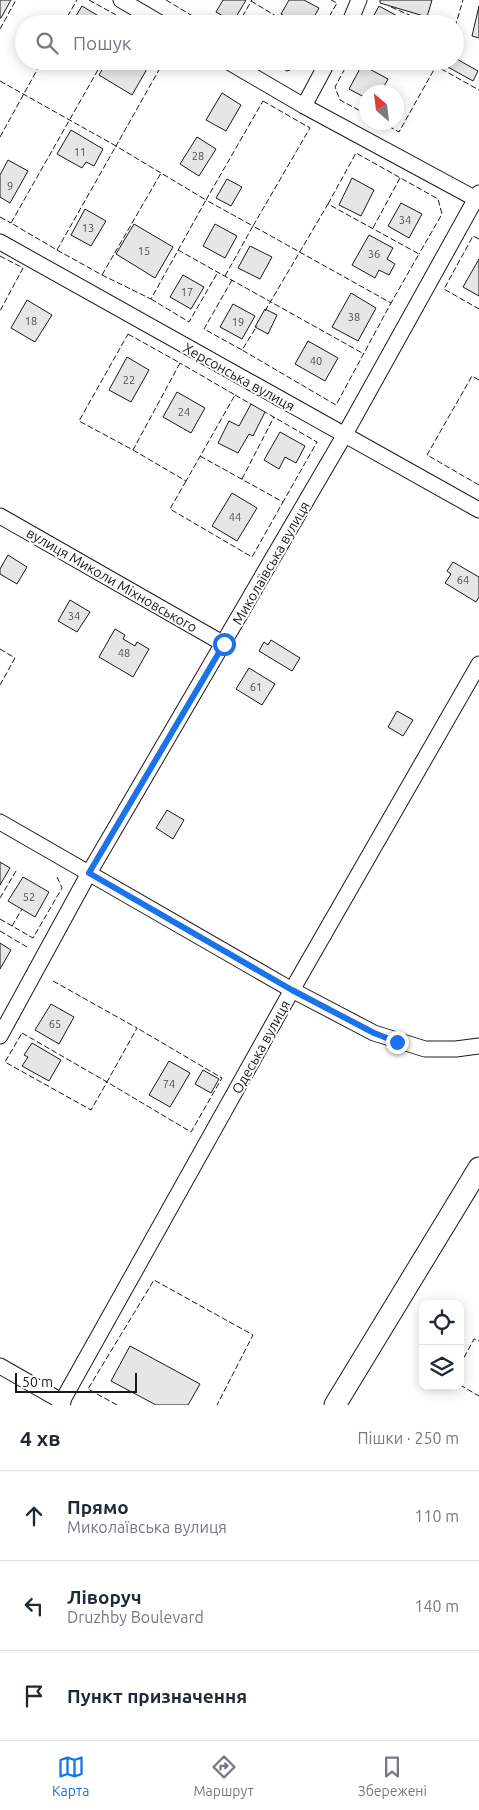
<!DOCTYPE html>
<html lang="uk">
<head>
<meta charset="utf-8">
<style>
	:root { --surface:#fff; --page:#f6f6f7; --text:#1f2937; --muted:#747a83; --line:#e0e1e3; --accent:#1a73e8 }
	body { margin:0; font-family:Ubuntu,sans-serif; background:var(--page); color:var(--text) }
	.controls { position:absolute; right:15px; bottom:15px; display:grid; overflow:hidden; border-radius:10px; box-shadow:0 2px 12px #0003 }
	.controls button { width:45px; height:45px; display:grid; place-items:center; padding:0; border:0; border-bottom:1px solid var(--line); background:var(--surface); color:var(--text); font:25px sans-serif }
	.compass { position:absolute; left:359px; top:85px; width:45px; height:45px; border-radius:50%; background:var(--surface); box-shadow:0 2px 12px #0003; rotate:332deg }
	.scale { position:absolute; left:15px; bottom:12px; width:122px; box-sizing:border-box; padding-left:5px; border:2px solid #1a1a1a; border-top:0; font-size:14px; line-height:18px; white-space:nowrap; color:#1a1a1a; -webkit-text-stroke:4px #fff; paint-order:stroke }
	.stop { position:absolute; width:15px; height:15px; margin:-11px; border:4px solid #1a73e8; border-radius:50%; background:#fff }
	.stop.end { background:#1a73e8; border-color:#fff; box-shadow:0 1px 5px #0008 }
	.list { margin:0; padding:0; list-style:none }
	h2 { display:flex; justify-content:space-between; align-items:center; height:65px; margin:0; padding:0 20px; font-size:21px }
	h2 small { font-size:16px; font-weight:400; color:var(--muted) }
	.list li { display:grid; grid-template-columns:32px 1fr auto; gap:15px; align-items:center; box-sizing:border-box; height:90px; padding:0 20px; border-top:1px solid var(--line) }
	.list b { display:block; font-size:19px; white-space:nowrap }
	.list p { margin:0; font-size:16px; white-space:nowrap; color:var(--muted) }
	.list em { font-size:16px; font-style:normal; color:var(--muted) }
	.icon { flex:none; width:28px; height:28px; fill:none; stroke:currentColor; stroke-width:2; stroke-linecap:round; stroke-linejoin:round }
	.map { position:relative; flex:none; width:479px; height:1405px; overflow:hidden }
	.search { position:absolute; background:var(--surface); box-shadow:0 2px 12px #0003; left:15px; right:15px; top:15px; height:55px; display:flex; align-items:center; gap:12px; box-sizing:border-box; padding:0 18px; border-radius:28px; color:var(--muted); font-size:19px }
	.sheet { height:335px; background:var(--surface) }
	nav { display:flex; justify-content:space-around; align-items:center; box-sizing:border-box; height:70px; border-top:1px solid var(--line); background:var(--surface); font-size:14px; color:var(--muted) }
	nav a { display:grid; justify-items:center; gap:2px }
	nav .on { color:var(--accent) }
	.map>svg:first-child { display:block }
	.building { fill:#e6e6e6; stroke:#1a1a1a }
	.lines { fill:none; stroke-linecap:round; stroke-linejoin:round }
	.street-casing { stroke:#1a1a1a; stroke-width:17 }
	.secondary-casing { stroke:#1a1a1a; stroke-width:23 }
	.street { stroke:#fff; stroke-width:15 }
	.secondary { stroke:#fff; stroke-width:21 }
	.fence { stroke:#1a1a1a; stroke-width:1; stroke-dasharray:6 2.5; stroke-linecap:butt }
	.route { stroke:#1a73e8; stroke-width:6 }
	.labels { text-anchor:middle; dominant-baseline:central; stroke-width:4; stroke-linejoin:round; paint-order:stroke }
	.number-label { font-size:11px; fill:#4d4d4d }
	.street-label { font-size:14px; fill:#1a1a1a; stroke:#fff }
</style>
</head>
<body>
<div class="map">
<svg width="479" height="1405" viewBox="0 0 479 1405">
	<rect width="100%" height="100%" fill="#fff"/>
	<!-- building -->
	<g class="building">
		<path d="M0,0H11L1,18H0Z"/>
		<path d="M223,0H246L233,22L216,12Z"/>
		<path d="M289,0H304L319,8L310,24H298L281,14Z"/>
		<path d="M380,0H432L427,17L380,3Z"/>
		<path d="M82,6L105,20L103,24H71Z"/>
		<path d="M379,6L412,24H384L373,17Z"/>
		<path d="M479,6V38L472,36Z"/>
		<path d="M455,58L478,71L473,81L446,66L448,61H455Z"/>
		<path d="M107,61H151V62L132,95L99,75Z"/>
		<path d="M362,65L388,79L381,92H366V98L349,89Z"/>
		<path d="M222,93L241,105L226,131L206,120Z"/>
		<path d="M71,130L103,149L94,166L86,162L82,168L57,154Z"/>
		<path d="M197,137L216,149L199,176L180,164Z"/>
		<path d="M8,160L28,171L10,203L0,197V175Z"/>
		<path d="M352,178L374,190L361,216L339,205Z"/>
		<path d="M227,179L242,187L231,206L216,198Z"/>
		<path d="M401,203L422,214L409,238L388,226Z"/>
		<path d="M85,209L106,221L91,246L71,235Z"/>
		<path d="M134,224L173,247L155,278L116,254Z"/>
		<path d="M215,224L237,236L225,258L203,246Z"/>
		<path d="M369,235L393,248L387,259L395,264L389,275L379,270L375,278L352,265Z"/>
		<path d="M250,246L272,257L260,279L238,268Z"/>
		<path d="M479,259V296L463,287Z"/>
		<path d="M183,275L204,287L191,309L170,297Z"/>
		<path d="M351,293L376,308L358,341L332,327Z"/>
		<path d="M27,300L52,315L35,342L11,328Z"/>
		<path d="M233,304L255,316L242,339L220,327Z"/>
		<path d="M265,309L277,315L268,334L255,327Z"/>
		<path d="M308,341L338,358L325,381L295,364Z"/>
		<path d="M127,357L149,370L131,402L109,390Z"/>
		<path d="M177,392L205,408L191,433L163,417Z"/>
		<path d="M251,404L265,412L253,436L249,434L238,453L218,443L229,421L239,426Z"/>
		<path d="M280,432L305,446L296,463L285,457L279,469L264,460Z"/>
		<path d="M232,493L257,508L237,541L212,526Z"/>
		<path d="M8,555L27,567L17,584L0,574V569Z"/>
		<path d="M453,562L479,577V597L476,602L445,583L451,574L447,571Z"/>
		<path d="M70,600L90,612L77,632L58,621Z"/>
		<path d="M115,629L125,635L123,639L135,646L137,642L149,649L133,677L99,657Z"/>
		<path d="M271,640L300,658L292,671L259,651L264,642L268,645Z"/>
		<path d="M249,668L275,684L262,705L236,689Z"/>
		<path d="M397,711L413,720L403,736L388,727Z"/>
		<path d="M167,810L184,820L173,839L156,828Z"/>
		<path d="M0,862L10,868L0,885Z"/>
		<path d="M23,877L49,892L35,917L8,901Z"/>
		<path d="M0,943L11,950L0,969Z"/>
		<path d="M51,1004L74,1017L59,1044L35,1030Z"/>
		<path d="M32,1043L61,1060L49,1081L22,1066L28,1057L24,1055Z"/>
		<path d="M169,1061L190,1073L170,1107L149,1095Z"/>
		<path d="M203,1070L219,1079L211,1093L195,1084Z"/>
		<path d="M130,1346L200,1384L188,1405H156L111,1381Z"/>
	</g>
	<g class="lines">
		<defs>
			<g id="street">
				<path d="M121,0L162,24"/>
				<path d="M349,24L359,0"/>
				<path d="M227,61L304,106L476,199"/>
				<path d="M304,106L328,61"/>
				<path d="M0,242L479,510"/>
				<path d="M0,516L224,644"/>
				<path d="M0,822L292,990L374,1033L425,1049H456L479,1046"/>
				<path d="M0,1036L89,873L344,436L479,193"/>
				<path d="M0,1366L63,1402"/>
				<path d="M60,1405L292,990L479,664"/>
			</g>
			<path id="secondary" d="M335,1405L479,1168"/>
		</defs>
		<!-- street casing -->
		<use href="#street" class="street-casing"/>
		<!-- secondary casing -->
		<use href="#secondary" class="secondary-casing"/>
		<!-- street -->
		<use href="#street" class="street"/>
		<!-- secondary -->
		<use href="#secondary" class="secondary"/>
		<!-- fence -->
		<g class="fence">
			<path d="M89,0L125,20L124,24"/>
			<path d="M166,0L206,24"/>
			<path d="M251,1L289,24"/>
			<path d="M391,7L430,24"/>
			<path d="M125,20L131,24"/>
			<path d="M63,24L77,0"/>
			<path d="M238,24L252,0"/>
			<path d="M325,24L337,3L331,0"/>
			<path d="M369,24L373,17"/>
			<path d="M455,27L463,0"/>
			<path d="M0,29L16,0"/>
			<path d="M270,61L287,71L302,66L304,61"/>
			<path d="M349,61L335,87L340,100L366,114"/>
			<path d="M428,61L436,66L438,61"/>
			<path d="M0,81L116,146L57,250L11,223L103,61"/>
			<path d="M263,101L310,128L253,226L206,200Z"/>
			<path d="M381,122L399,132L436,66L479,90"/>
			<path d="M0,137L42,61"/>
			<path d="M328,204L356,153L438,199L442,214L419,254"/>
			<path d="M0,217L11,223"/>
			<path d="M373,228L400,178"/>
			<path d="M479,239L473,236L444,289L479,309"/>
			<path d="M57,250L102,275L151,299L206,200L116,146L164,61"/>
			<path d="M178,250L364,354"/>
			<path d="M0,256L23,268L0,311"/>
			<path d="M102,275L161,173"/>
			<path d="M225,276L253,226L391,303L336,405L242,350L257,326"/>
			<path d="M232,280L204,329L242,350"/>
			<path d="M151,299L189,322L218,272"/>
			<path d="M265,311L328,204L419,254L391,303"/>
			<path d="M128,334L180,363L133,450L79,421Z"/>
			<path d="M479,380L472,376L427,455L479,485"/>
			<path d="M235,395L251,404"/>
			<path d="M133,450L186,481L235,395L180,363"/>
			<path d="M200,456L283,502L317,442L265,412"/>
			<path d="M242,479L274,417"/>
			<path d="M186,481L170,509L252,557L283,502"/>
			<path d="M0,649L15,658L0,685"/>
			<path d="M0,898L16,871"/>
			<path d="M0,919L33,938L62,888L57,877"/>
			<path d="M12,926L22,909"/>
			<path d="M0,931L27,947"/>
			<path d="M53,981L137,1028L107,1082L191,1132L222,1078L137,1028"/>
			<path d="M22,1033L107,1082L91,1110L5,1062Z"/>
			<path d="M460,1365L474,1339L479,1341"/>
			<path d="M460,1385L479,1396"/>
			<path d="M117,1405L88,1389L154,1280L253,1335L217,1405"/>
		</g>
	</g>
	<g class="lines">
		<!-- route -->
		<path class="route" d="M224,644L89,873L292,990L374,1033L397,1042"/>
	</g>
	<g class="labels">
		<!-- number labels -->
		<g class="number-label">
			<text x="80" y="152">11</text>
			<text x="198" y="156">28</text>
			<text x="10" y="186">9</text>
			<text x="405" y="220">34</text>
			<text x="88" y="228">13</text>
			<text x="144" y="251">15</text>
			<text x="374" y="254">36</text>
			<text x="187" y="292">17</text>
			<text x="354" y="317">38</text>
			<text x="31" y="321">18</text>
			<text x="238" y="322">19</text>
			<text x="316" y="361">40</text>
			<text x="129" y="380">22</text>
			<text x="184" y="412">24</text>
			<text x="235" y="517">44</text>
			<text x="463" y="580">64</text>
			<text x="74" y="616">34</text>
			<text x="124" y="653">48</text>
			<text x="256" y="687">61</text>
			<text x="29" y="897">52</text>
			<text x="55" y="1024">65</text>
			<text x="169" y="1084">74</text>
		</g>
		<!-- street labels -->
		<g class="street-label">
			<text transform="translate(239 377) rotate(29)">Херсонська вулиця</text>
			<text transform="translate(271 563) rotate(-60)">Миколаївська вулиця</text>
			<text transform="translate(112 580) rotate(30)">вулиця Миколи Міхновського</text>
			<text transform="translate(261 1047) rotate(-61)">Одеська вулиця</text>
		</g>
	</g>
</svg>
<div class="controls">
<button><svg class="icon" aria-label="locate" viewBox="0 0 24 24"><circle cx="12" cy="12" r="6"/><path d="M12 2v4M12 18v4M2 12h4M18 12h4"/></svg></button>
<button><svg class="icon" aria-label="layers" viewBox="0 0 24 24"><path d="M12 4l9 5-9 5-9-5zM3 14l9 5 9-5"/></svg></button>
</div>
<svg class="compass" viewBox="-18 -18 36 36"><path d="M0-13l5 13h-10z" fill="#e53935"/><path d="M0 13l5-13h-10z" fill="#747a83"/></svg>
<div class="scale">50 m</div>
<div class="stop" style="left:224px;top:644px"></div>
<div class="stop end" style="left:397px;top:1042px"></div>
<div class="search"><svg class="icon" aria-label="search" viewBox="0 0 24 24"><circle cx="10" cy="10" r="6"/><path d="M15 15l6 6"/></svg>Пошук</div>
</div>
<section class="sheet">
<h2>4 хв<small>Пішки · 250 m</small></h2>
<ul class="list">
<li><svg class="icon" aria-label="ahead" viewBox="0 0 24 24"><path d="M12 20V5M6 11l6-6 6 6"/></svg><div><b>Прямо</b><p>Миколаївська вулиця</p></div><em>110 m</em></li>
<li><svg class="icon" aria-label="left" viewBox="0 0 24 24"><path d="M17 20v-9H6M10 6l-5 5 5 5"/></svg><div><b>Ліворуч</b><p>Druzhby Boulevard</p></div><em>140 m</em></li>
<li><svg class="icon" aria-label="arrive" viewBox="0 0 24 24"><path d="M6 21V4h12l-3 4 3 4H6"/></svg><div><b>Пункт призначення</b></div></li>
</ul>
</section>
<nav>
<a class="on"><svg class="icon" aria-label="map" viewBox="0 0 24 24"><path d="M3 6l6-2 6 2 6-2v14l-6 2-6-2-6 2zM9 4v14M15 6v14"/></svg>Карта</a>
<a><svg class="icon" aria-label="directions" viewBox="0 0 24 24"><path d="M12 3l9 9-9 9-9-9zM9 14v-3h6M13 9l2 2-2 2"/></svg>Маршрут</a>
<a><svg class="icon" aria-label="saved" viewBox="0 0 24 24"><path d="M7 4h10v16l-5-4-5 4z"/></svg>Збережені</a>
</nav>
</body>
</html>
